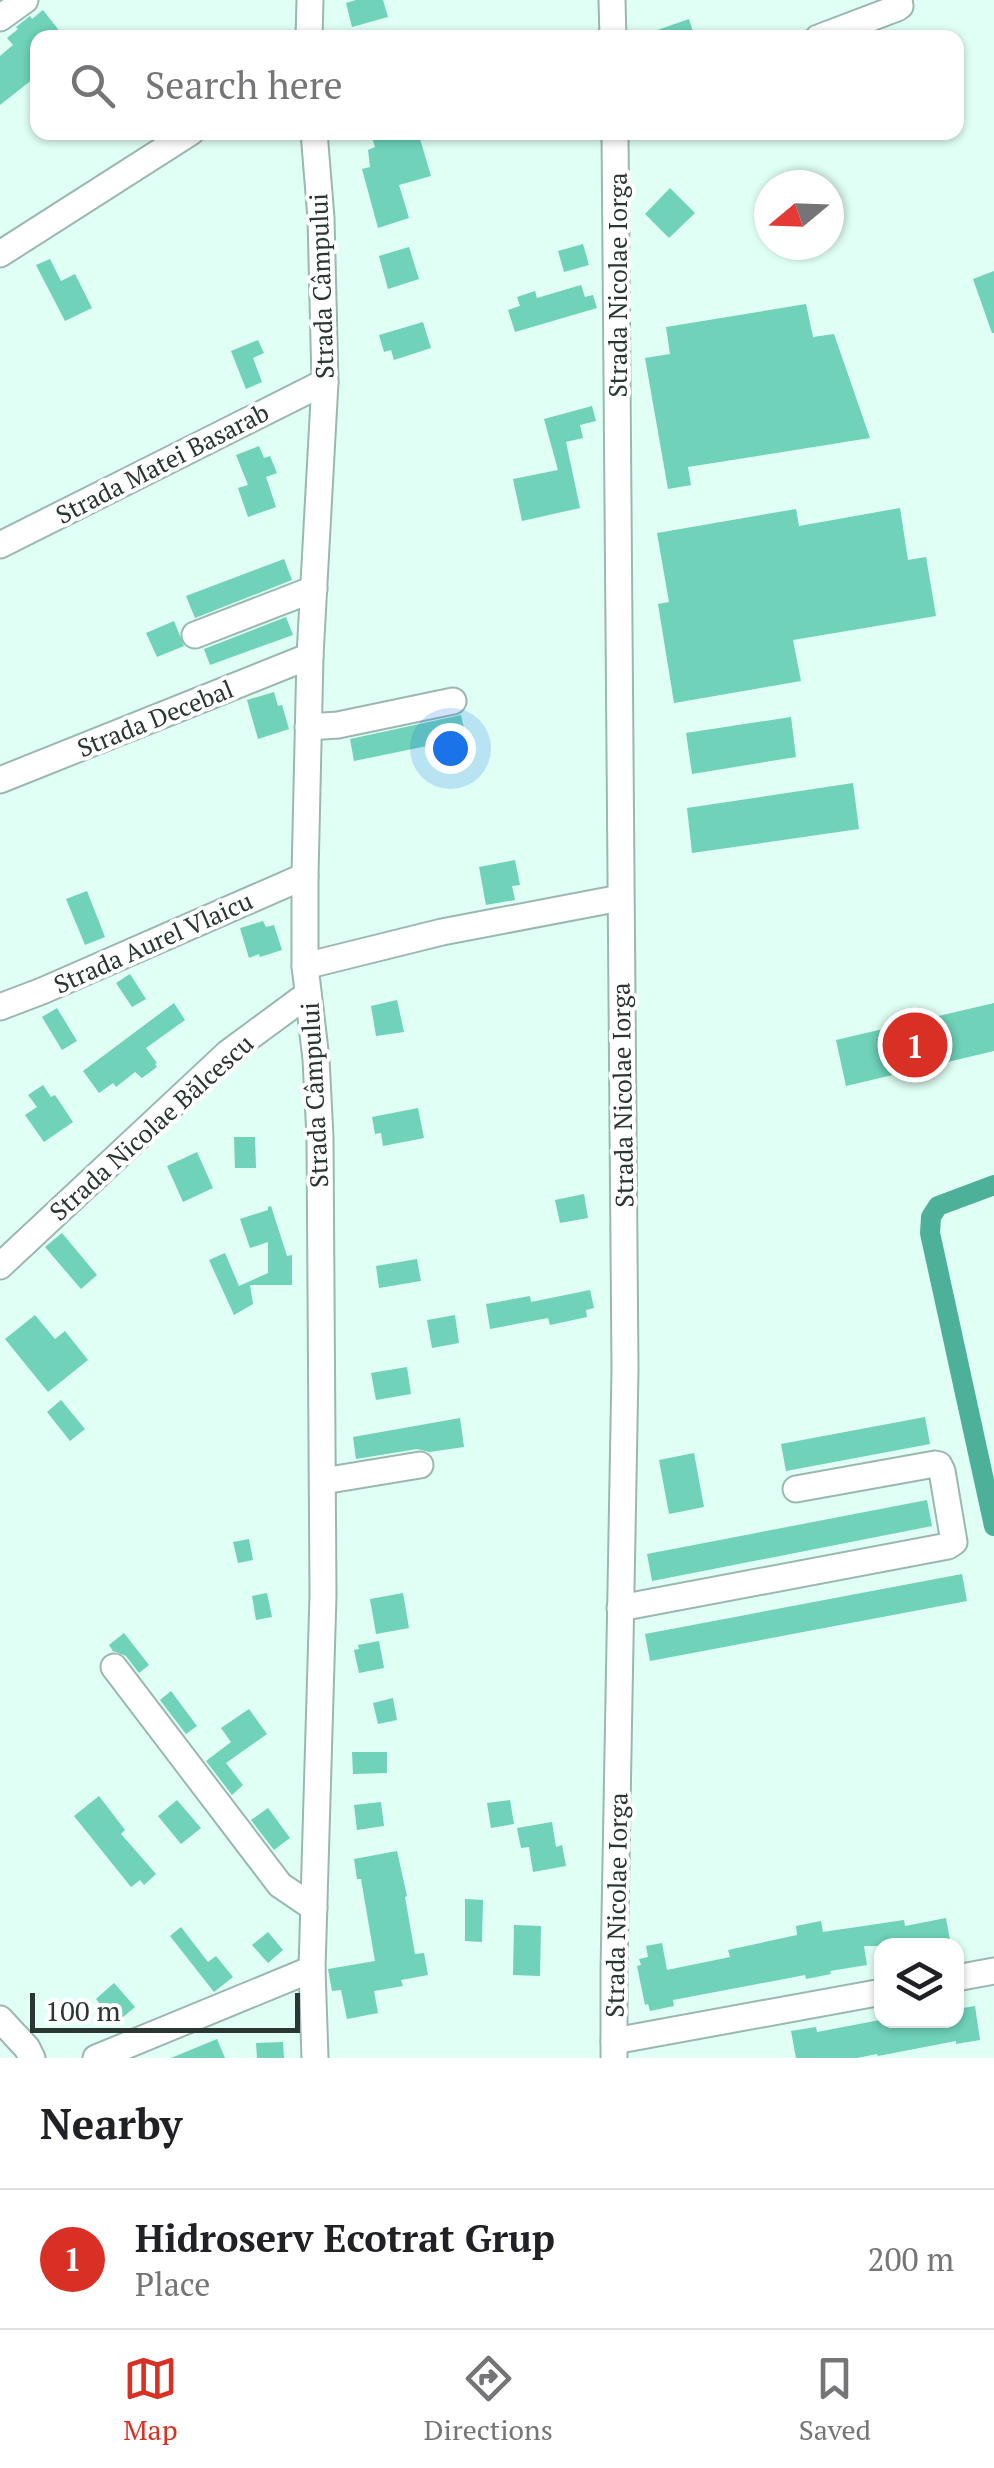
<!DOCTYPE html>
<html lang="en">
<head>
<meta charset="utf-8">
<style>
	:root { --surface:#fff; --page:#f2f2f2; --text:#202124; --muted:#757577; --line:#e0e0e0; --accent:#d93025 }
	body { margin:0; font-family:"PT Serif",serif; background:var(--page); color:var(--text) }
	.controls { position:absolute; right:30px; bottom:30px; display:grid; overflow:hidden; border-radius:20px; box-shadow:0 2px 8px #0004 }
	.controls button { width:90px; height:90px; display:grid; place-items:center; padding:0; border:0; border-bottom:2px solid var(--line); background:var(--surface); color:var(--text); font:50px sans-serif }
	.compass { position:absolute; left:754px; top:170px; width:90px; height:90px; border-radius:50%; background:var(--surface); box-shadow:0 2px 8px #0004; rotate:251deg }
	.scale { position:absolute; left:30px; bottom:25px; width:270px; box-sizing:border-box; padding-left:10px; border:5px solid #2a3632; border-top:0; font-size:28px; line-height:35px; white-space:nowrap; color:#2a3632; -webkit-text-stroke:8px #fff; paint-order:stroke }
	.you { position:absolute; left:450px; top:748px; width:35px; height:35px; margin:-25px; border:8px solid #fff; border-radius:50%; background:#1a73e8; box-shadow:0 0 0 15px #1a73e833 }
	.badge { display:grid; place-items:center; width:65px; height:65px; border-radius:50%; background:var(--accent); color:#fff; font-size:32px; font-weight:700 }
	.pin { position:absolute; translate:-50% -50%; border:5px solid #fff; box-shadow:0 2px 10px #0006 }
	.list { margin:0; padding:0; list-style:none }
	h2 { display:flex; justify-content:space-between; align-items:center; height:130px; margin:0; padding:0 40px; font-size:42px }
	h2 small { font-size:32px; font-weight:400; color:var(--muted) }
	.list li { display:grid; grid-template-columns:65px 1fr auto; gap:30px; align-items:center; box-sizing:border-box; height:140px; padding:0 40px; border-top:2px solid var(--line) }
	.list b { display:block; font-size:38px; white-space:nowrap }
	.list p { margin:0; font-size:32px; white-space:nowrap; color:var(--muted) }
	.list em { font-size:32px; font-style:normal; color:var(--muted) }
	.icon { flex:none; width:55px; height:55px; fill:none; stroke:currentColor; stroke-width:2; stroke-linecap:round; stroke-linejoin:round }
	.map { position:relative; flex:none; width:994px; height:2058px; overflow:hidden }
	.search { position:absolute; background:var(--surface); box-shadow:0 2px 8px #0004; left:30px; right:30px; top:30px; height:110px; display:flex; align-items:center; gap:25px; box-sizing:border-box; padding:0 35px; border-radius:20px; color:var(--muted); font-size:38px }
	.sheet { height:270px; background:var(--surface) }
	nav { display:flex; justify-content:space-around; align-items:center; box-sizing:border-box; height:140px; border-top:2px solid var(--line); background:var(--surface); font-size:28px; color:var(--muted) }
	nav a { display:grid; justify-items:center; gap:5px }
	nav .on { color:var(--accent) }
	.map>svg:first-child { display:block }
	.lines { fill:none; stroke-linecap:round; stroke-linejoin:round }
	.canal { stroke:#4db19a; stroke-width:20 }
	.building { fill:#6fd2b9 }
	.minor-casing { stroke:#9bb8b0; stroke-width:29 }
	.minor { stroke:#fff; stroke-width:25 }
	.labels { text-anchor:middle; dominant-baseline:central; stroke-width:8; stroke-linejoin:round; paint-order:stroke }
	.street-label { font-size:25px; fill:#2a3632; stroke:#fff }
</style>
</head>
<body>
<div class="map">
<svg width="994" height="2058" viewBox="0 0 994 2058">
	<rect width="100%" height="100%" fill="#e0fff5"/>
	<g class="lines">
		<!-- canal -->
		<path class="canal" d="M994,1185L938,1206L931,1217L930,1233L994,1526"/>
	</g>
	<!-- building -->
	<g class="building">
		<path d="M356,0H383L388,17L352,27L346,3Z"/>
		<path d="M43,10L65,38H38V75L0,105V56L13,45L7,38L18,29L16,27L30,16L32,19Z"/>
		<path d="M689,19L695,38H643V35Z"/>
		<path d="M370,132H418L431,176L399,185L409,218L378,228L362,169L370,167L368,150L375,147Z"/>
		<path d="M670,188L695,213L669,238L645,214Z"/>
		<path d="M583,244L589,265L564,272L558,251Z"/>
		<path d="M409,247L419,279L388,289L379,256Z"/>
		<path d="M50,259L61,281L75,274L92,308L65,321L36,265Z"/>
		<path d="M994,271V333H992L973,279Z"/>
		<path d="M581,285L585,297L593,295L597,308L515,332L508,310L520,306L517,297L535,291L537,298Z"/>
		<path d="M806,304L813,337L834,334L870,438L688,467L691,485L668,489L645,358L670,354L666,327Z"/>
		<path d="M423,322L431,348L394,360L391,350L384,352L379,335Z"/>
		<path d="M258,340L264,353L253,358L262,382L246,389L231,351Z"/>
		<path d="M592,406L596,421L580,425L583,438L566,442L580,508L522,521L513,479L558,470L544,419Z"/>
		<path d="M259,446L264,458L270,456L277,473L266,477L276,507L248,517L238,488L248,485L236,455Z"/>
		<path d="M900,508L908,560L926,557L936,616L793,640L801,681L674,703L658,604L669,602L657,533L796,509L799,526Z"/>
		<path d="M284,559L292,580L195,618L186,596Z"/>
		<path d="M286,617L293,635L210,665L204,649Z"/>
		<path d="M174,621L184,646L157,657L146,633Z"/>
		<path d="M274,692L278,706L282,705L289,729L258,739L247,700Z"/>
		<path d="M461,715L466,738L354,761L350,739Z"/>
		<path d="M791,717L796,757L692,774L686,733Z"/>
		<path d="M853,783L859,829L692,853L687,808Z"/>
		<path d="M515,860L520,885L512,886L515,900L486,905L479,867Z"/>
		<path d="M87,891L105,937L85,945L66,899Z"/>
		<path d="M263,921L266,927L274,925L282,950L260,957L259,954L249,958L240,928Z"/>
		<path d="M130,974L146,999L132,1007L116,983Z"/>
		<path d="M397,1000L404,1032L376,1036L371,1006Z"/>
		<path d="M174,1003L185,1020L146,1048L157,1063L155,1064L157,1067L142,1078L135,1072L116,1087L113,1083L99,1093L83,1071Z"/>
		<path d="M994,1003V1051L846,1086L836,1040Z"/>
		<path d="M57,1008L77,1041L62,1050L42,1017Z"/>
		<path d="M43,1085L51,1097L55,1095L73,1122L44,1142L25,1115L37,1107L28,1095Z"/>
		<path d="M418,1108L424,1138L383,1146L381,1133L375,1134L372,1117Z"/>
		<path d="M234,1137H255L256,1168H235Z"/>
		<path d="M197,1152L213,1188L183,1202L167,1166Z"/>
		<path d="M584,1194L588,1218L560,1223L555,1200Z"/>
		<path d="M271,1206L287,1256L292,1255V1285H250L253,1304L234,1315L209,1260L225,1253L239,1286L268,1273V1242L250,1248L240,1219L268,1210V1207Z"/>
		<path d="M62,1233L97,1275L81,1289L45,1247Z"/>
		<path d="M417,1259L421,1281L379,1288L376,1266Z"/>
		<path d="M590,1290L594,1308L586,1310L587,1317L550,1325L548,1318L490,1329L486,1304L530,1296L531,1302Z"/>
		<path d="M35,1315L55,1339L65,1331L88,1360L48,1392L5,1339Z"/>
		<path d="M455,1315L459,1343L432,1348L427,1320Z"/>
		<path d="M407,1367L411,1394L376,1400L371,1373Z"/>
		<path d="M61,1400L85,1429L70,1441L47,1412Z"/>
		<path d="M925,1417L930,1444L786,1471L781,1444Z"/>
		<path d="M460,1418L464,1447L429,1452L417,1449L356,1459L353,1437Z"/>
		<path d="M694,1453L704,1507L669,1514L659,1460Z"/>
		<path d="M927,1500L932,1526L652,1581L647,1554Z"/>
		<path d="M249,1539L253,1560L238,1563L233,1542Z"/>
		<path d="M962,1574L967,1601L650,1661L645,1634Z"/>
		<path d="M267,1593L272,1617L256,1620L252,1596Z"/>
		<path d="M403,1593L409,1628L376,1634L370,1599Z"/>
		<path d="M124,1633L149,1665L139,1673L126,1656L113,1651L109,1645Z"/>
		<path d="M379,1641L384,1668L359,1673L354,1650L359,1649L358,1645Z"/>
		<path d="M171,1691L197,1726L186,1734L160,1700Z"/>
		<path d="M393,1698L397,1720L378,1724L373,1703Z"/>
		<path d="M249,1709L267,1734L226,1763L243,1785L232,1795L206,1761L231,1742L221,1728Z"/>
		<path d="M352,1752H387V1773L353,1774Z"/>
		<path d="M99,1796L125,1830L121,1834L156,1874L144,1885L140,1880L131,1887L74,1816Z"/>
		<path d="M177,1800L201,1828L181,1844L158,1816Z"/>
		<path d="M510,1800L514,1824L491,1828L487,1803Z"/>
		<path d="M381,1802L384,1826L357,1830L354,1805Z"/>
		<path d="M268,1808L290,1838L274,1850L251,1820Z"/>
		<path d="M552,1822L556,1847L562,1845L566,1866L533,1872L529,1847L521,1848L517,1828Z"/>
		<path d="M397,1851L407,1896L405,1897L415,1954L424,1953L428,1975L401,1980L403,1986L374,1991L378,2013L347,2019L341,1990L332,1991L328,1969L375,1961L361,1879H357L354,1859Z"/>
		<path d="M465,1899L483,1900L482,1942L465,1941Z"/>
		<path d="M946,1918L951,1946H864L867,1965L830,1971L831,1974L806,1979L805,1975L673,2000L674,2006L650,2011L648,2004L645,2005L637,1966L641,1965L639,1959L648,1957L646,1946L662,1943L667,1970L730,1957L728,1950L797,1935L796,1926L821,1921L823,1932L904,1920L905,1926Z"/>
		<path d="M514,1925L541,1926L540,1976L513,1975Z"/>
		<path d="M181,1927L208,1962L216,1956L233,1977L214,1992L170,1936Z"/>
		<path d="M268,1932L283,1950L268,1963L252,1945Z"/>
		<path d="M114,1983L135,2007L116,2023L96,1999Z"/>
		<path d="M975,2006L980,2040L956,2044V2041L878,2056L877,2054L857,2058H796L791,2031L816,2027L817,2032L880,2020H956V2009Z"/>
		<path d="M217,2039L225,2058H171Z"/>
		<path d="M283,2042L284,2058H257L256,2043Z"/>
	</g>
	<g class="lines">
		<defs>
			<g id="minor">
				<path d="M612,0L613,38"/>
				<path d="M0,18L25,0"/>
				<path d="M309,38L310,0"/>
				<path d="M818,38L897,8L900,6L899,0"/>
				<path d="M314,132L321,218L325,382L310,656L305,876V966L316,1059L320,1137L323,1595L312,1969L315,2058"/>
				<path d="M0,254L191,132"/>
				<path d="M0,545L325,382"/>
				<path d="M195,635L314,589"/>
				<path d="M308,727L338,725L453,701"/>
				<path d="M0,780L310,656"/>
				<path d="M305,966L442,932L620,898"/>
				<path d="M0,1007L42,991L305,876"/>
				<path d="M0,1266L228,1053L308,994"/>
				<path d="M323,1481L420,1465"/>
				<path d="M620,1608L948,1546L954,1542L942,1471L939,1465L935,1464L796,1489"/>
				<path d="M114,1667L280,1885L314,1908"/>
				<path d="M956,1978L994,1971"/>
				<path d="M0,2019L27,2048L32,2058"/>
				<path d="M614,2041L882,1992"/>
				<path d="M96,2058L312,1969"/>
				<path d="M614,2058V1971L625,1370L615,132"/>
			</g>
		</defs>
		<!-- minor casing -->
		<use href="#minor" class="minor-casing"/>
		<!-- minor -->
		<use href="#minor" class="minor"/>
	</g>
	<g class="labels">
		<!-- street labels -->
		<g class="street-label">
			<text transform="translate(617 285) rotate(-90)">Strada Nicolae Iorga</text>
			<text transform="translate(321 286) rotate(-92)">Strada Câmpului</text>
			<text transform="translate(162 463) rotate(-27)">Strada Matei Basarab</text>
			<text transform="translate(155 718) rotate(-22)">Strada Decebal</text>
			<text transform="translate(153 942) rotate(-24)">Strada Aurel Vlaicu</text>
			<text transform="translate(314 1095) rotate(-93)">Strada Câmpului</text>
			<text transform="translate(622 1095) rotate(-91)">Strada Nicolae Iorga</text>
			<text transform="translate(151 1127) rotate(-42)">Strada Nicolae Bălcescu</text>
			<text transform="translate(616 1905) rotate(-89)">Strada Nicolae Iorga</text>
		</g>
	</g>
</svg>
<div class="controls">
<button><svg class="icon" aria-label="layers" viewBox="0 0 24 24"><path d="M12 4l9 5-9 5-9-5zM3 14l9 5 9-5"/></svg></button>
</div>
<svg class="compass" viewBox="-18 -18 36 36"><path d="M0-13l5 13h-10z" fill="#e53935"/><path d="M0 13l5-13h-10z" fill="#757577"/></svg>
<div class="scale">100 m</div>
<div class="you"></div>
<div class="pin badge" style="left:915px;top:1045px">1</div>
<div class="search"><svg class="icon" aria-label="search" viewBox="0 0 24 24"><circle cx="10" cy="10" r="6"/><path d="M15 15l6 6"/></svg>Search here</div>
</div>
<section class="sheet">
<h2>Nearby<small></small></h2>
<ul class="list">
<li><span class="badge">1</span><div><b>Hidroserv Ecotrat Grup</b><p>Place</p></div><em>200 m</em></li>
</ul>
</section>
<nav>
<a class="on"><svg class="icon" aria-label="map" viewBox="0 0 24 24"><path d="M3 6l6-2 6 2 6-2v14l-6 2-6-2-6 2zM9 4v14M15 6v14"/></svg>Map</a>
<a><svg class="icon" aria-label="directions" viewBox="0 0 24 24"><path d="M12 3l9 9-9 9-9-9zM9 14v-3h6M13 9l2 2-2 2"/></svg>Directions</a>
<a><svg class="icon" aria-label="saved" viewBox="0 0 24 24"><path d="M7 4h10v16l-5-4-5 4z"/></svg>Saved</a>
</nav>
</body>
</html>
